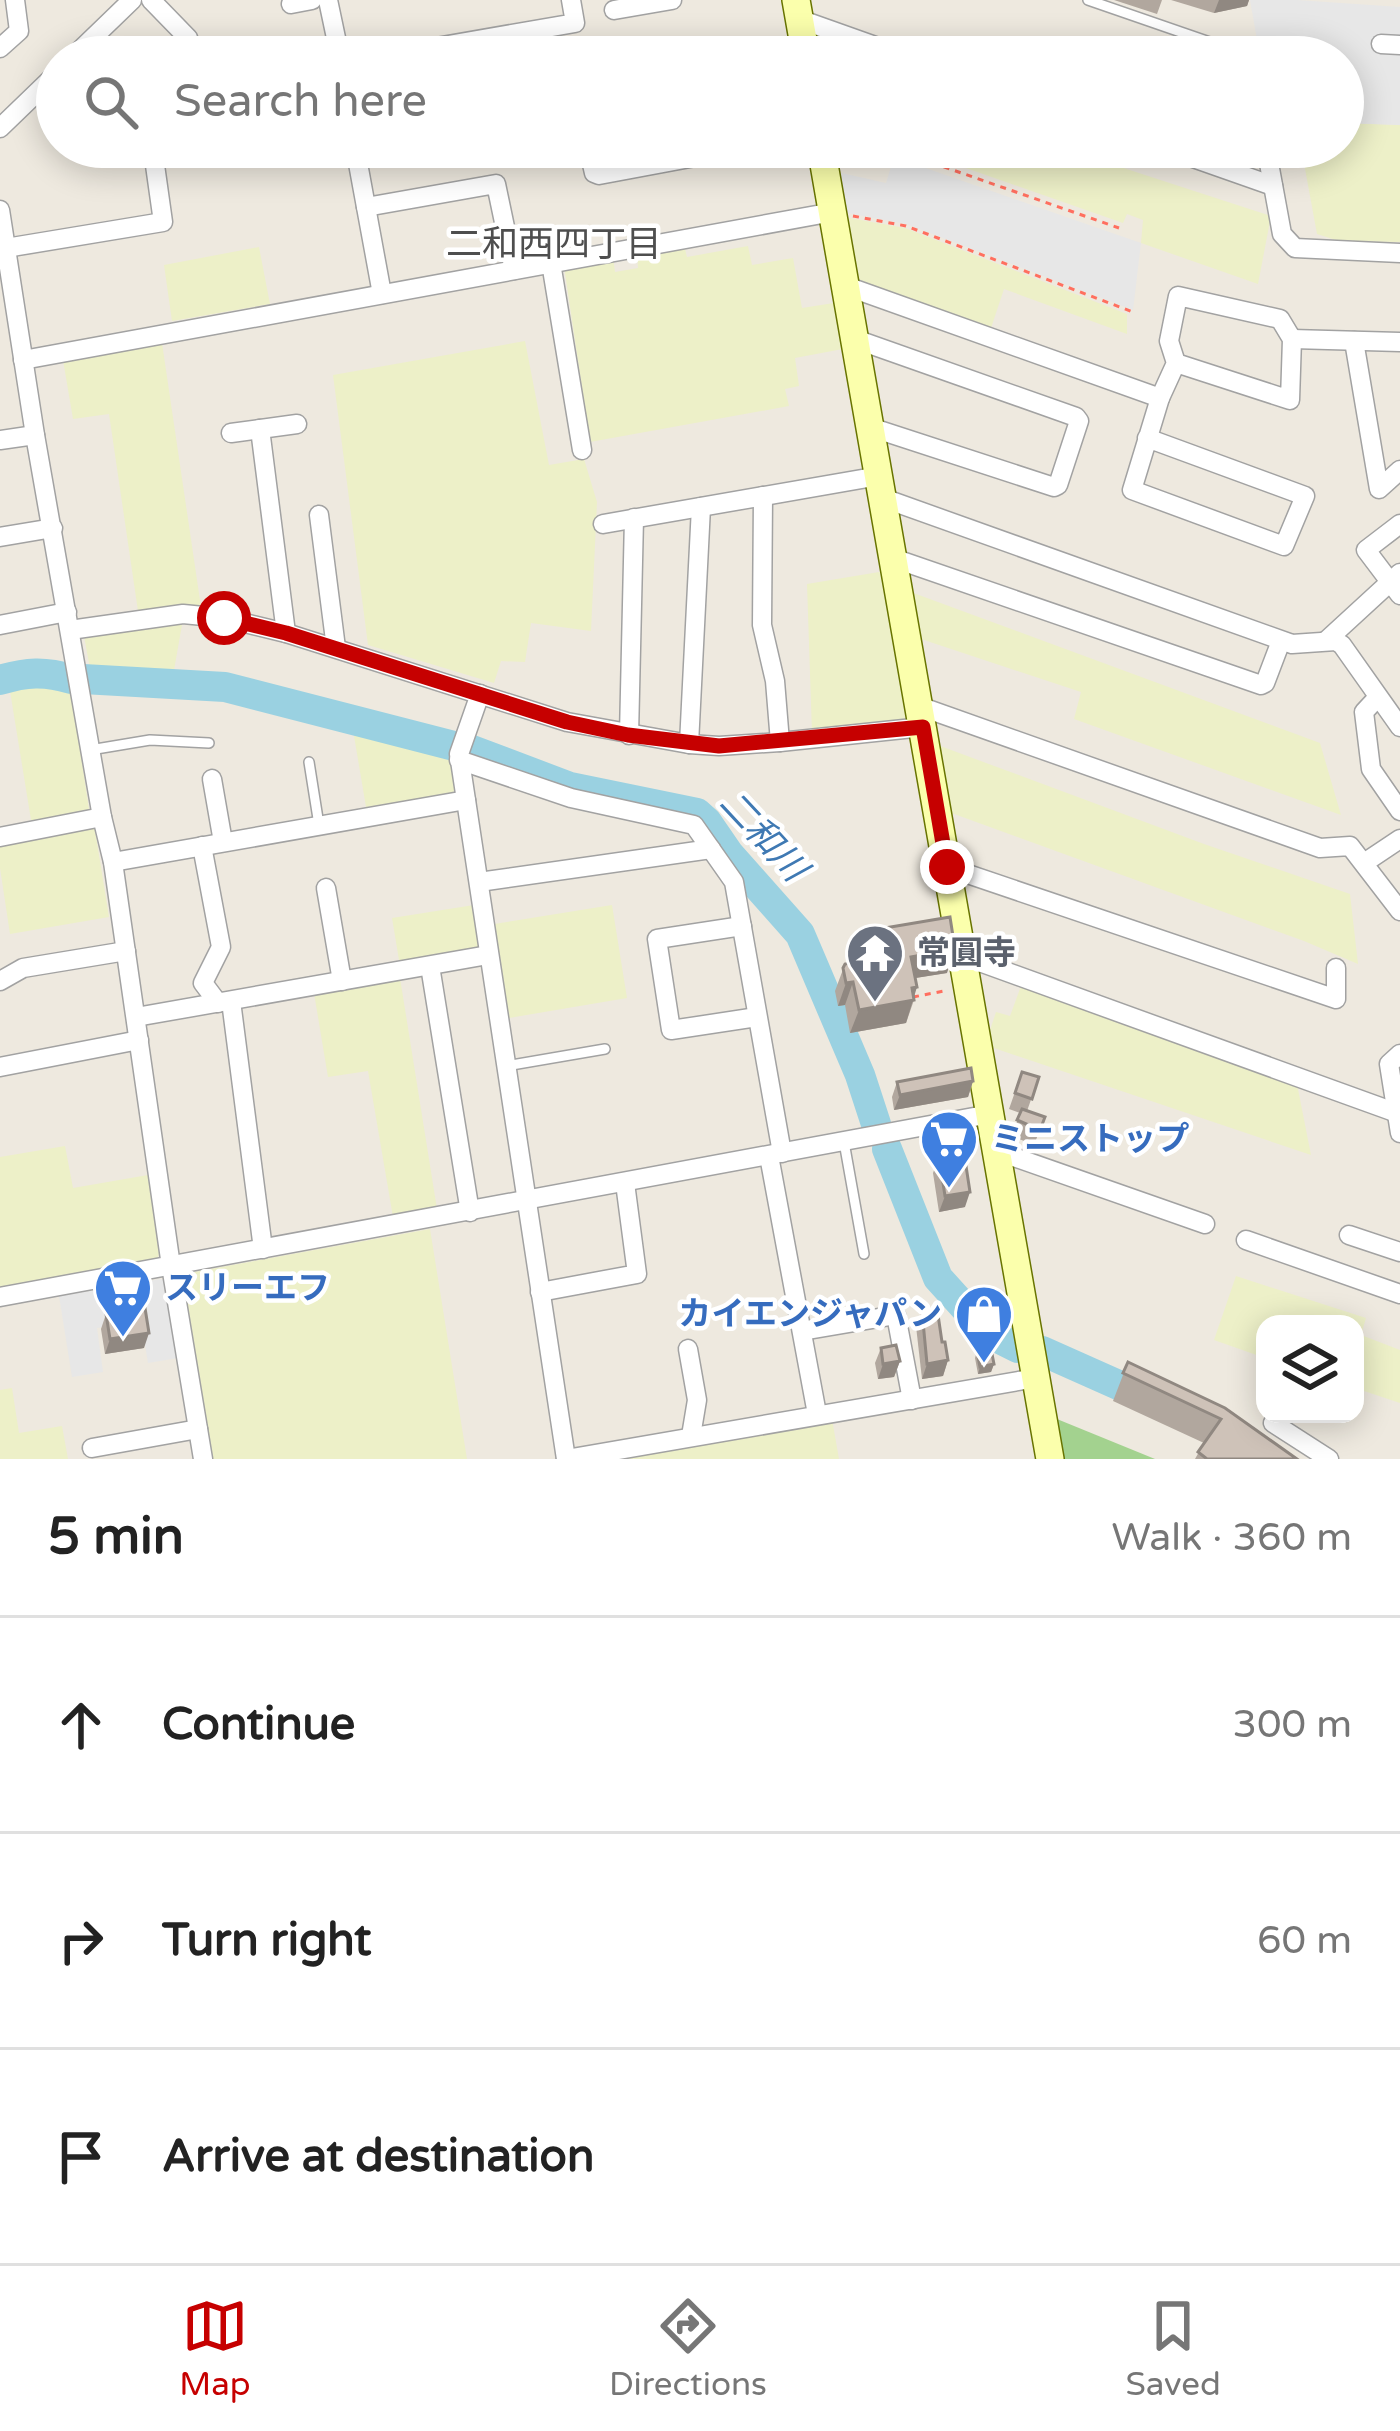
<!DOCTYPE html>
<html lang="en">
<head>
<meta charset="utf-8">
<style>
	:root { --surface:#fff; --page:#f6f6f6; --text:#222; --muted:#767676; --line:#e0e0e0; --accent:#c60000 }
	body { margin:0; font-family:"Varela Round","Noto Sans JP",sans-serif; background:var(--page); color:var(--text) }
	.controls { position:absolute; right:36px; bottom:36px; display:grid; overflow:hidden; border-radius:24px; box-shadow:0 6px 30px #0003 }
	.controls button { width:108px; height:108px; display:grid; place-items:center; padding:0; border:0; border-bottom:3px solid var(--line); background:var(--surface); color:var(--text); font:60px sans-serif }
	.stop { position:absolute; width:36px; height:36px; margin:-27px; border:9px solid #c60000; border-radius:50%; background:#fff }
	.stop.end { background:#c60000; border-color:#fff; box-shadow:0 3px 12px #0008 }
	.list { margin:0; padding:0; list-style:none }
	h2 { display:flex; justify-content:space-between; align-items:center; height:156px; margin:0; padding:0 48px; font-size:51px }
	h2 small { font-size:39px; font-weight:400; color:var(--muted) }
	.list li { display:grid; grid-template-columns:78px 1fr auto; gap:36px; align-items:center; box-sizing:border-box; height:216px; padding:0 48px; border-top:3px solid var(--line) }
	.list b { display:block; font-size:45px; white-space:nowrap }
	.list em { font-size:39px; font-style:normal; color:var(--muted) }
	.icon { flex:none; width:66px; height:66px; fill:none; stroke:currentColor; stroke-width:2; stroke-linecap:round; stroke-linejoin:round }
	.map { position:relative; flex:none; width:1400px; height:1459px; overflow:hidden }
	.search { position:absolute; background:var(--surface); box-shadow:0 6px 30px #0003; left:36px; right:36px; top:36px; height:132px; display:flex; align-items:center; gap:30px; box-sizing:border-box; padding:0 42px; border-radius:66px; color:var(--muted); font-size:45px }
	.sheet { height:804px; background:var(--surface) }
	nav { display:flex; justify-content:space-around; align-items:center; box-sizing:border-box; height:168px; border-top:3px solid var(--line); background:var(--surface); font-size:33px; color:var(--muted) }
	nav a { display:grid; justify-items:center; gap:6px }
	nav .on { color:var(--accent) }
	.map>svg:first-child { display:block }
	.farmland { fill:#edf0c8 }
	.forest { fill:#a3d28f }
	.parking { fill:#e7e7e7 }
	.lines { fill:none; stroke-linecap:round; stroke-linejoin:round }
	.river { stroke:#9ad1e1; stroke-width:30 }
	.lane-casing { stroke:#a2a2a2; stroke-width:12 }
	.street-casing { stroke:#a2a2a2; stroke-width:21 }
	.secondary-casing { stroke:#687400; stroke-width:30 }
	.path { stroke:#ff6f5f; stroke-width:3; stroke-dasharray:6 6; stroke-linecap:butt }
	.lane { stroke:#fff; stroke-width:9 }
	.street { stroke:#fff; stroke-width:18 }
	.secondary { stroke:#fbffac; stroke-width:27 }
	.wall { fill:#b1a79e }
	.shaded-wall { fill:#908881 }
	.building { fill:#cec2b8; stroke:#908881; stroke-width:3 }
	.route { stroke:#c60000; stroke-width:15 }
	.labels { text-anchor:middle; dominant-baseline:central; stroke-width:9; stroke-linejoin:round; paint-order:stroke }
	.worship-label { font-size:33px; font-weight:bold; fill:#5b616d; stroke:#fff; text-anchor:start }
	.shop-label { font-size:33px; font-weight:bold; fill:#366cbe; stroke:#fff; text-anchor:start }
	.neighbourhood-label { font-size:36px; fill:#4e4e4e; stroke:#fff }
	.water-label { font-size:36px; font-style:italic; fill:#3f79b3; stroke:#fff }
</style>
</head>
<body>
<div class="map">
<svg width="1400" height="1459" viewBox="0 0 1400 1459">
	<rect width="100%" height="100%" fill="#eee9df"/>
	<!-- farmland -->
	<g class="farmland">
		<path d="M1343,123L1400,125V242L1339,241L1317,234L1301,147H1343Z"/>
		<path d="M906,147H1059L1271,216L1258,284L1141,243L1143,220L1127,214L1123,223Z"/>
		<path d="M844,217L905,228L1127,314V334L1004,289L991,328L856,283Z"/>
		<path d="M684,245L687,257L748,246L752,265L793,258L802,308L840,302L848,348L795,358L799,386L785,389L789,406L590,442L564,266L613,257L615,272L638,268L637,253Z"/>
		<path d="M259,247L270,304L172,321L164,265Z"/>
		<path d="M525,341L549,465L584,459L597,502L591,631L531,623L525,662L501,661L494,683L368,645L333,375Z"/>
		<path d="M162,343L201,607L138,611L109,414L73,419L63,360Z"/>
		<path d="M885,571L912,723L812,733L807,584Z"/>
		<path d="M908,591L1320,743L1341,815L1074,719L1081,692L915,637Z"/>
		<path d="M183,619L173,676L91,674L84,636Z"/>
		<path d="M27,678L70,683L89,809L86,814L32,826L9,685Z"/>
		<path d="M352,724L450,752L456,787L452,794L366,807Z"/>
		<path d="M935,744L1204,844L1350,894L1358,964L1304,941L946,811Z"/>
		<path d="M90,826L95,830L109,917L10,934L0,868V844Z"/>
		<path d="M474,905L480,945L477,952L400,966L392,918Z"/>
		<path d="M612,905L627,998L503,1019L488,925Z"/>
		<path d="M400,978L437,1209L393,1217L368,1071L328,1077L314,993Z"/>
		<path d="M1021,986L1297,1084L1311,1155L985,1045L996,1012L1010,1016Z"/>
		<path d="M65,1146L73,1188L148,1175L159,1254L157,1260L0,1288V1157Z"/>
		<path d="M430,1229L467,1459H209L181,1282L183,1274Z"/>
		<path d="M1236,1276L1366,1318L1361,1335L1400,1350V1403L1355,1388V1324H1265V1358L1214,1340Z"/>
		<path d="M12,1388L19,1433L62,1426L68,1459H0V1390Z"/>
		<path d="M832,1419L839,1459H599Z"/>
	</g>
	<!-- forest -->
	<path class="forest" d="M1052,1417L1155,1459H1059Z"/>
	<!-- parking -->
	<g class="parking">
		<path d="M1250,0H1297L1400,7V125L1343,123V57H1260Z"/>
		<path d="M894,157L1141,243L1133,310L906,224L842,212L837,172L886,183Z"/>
		<path d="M161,1279L166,1282L178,1358L148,1363L141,1321L97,1328L103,1372L72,1377L59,1296Z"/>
	</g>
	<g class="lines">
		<!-- river -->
		<g class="river">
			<path d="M83,679L225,687L454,746"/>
			<path d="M0,680C26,672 45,671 71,679"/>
			<path d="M464,747L570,787L697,813L707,822L729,854L800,934L860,1075L876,1124"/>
			<path d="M887,1149L938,1278L967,1310L1002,1340L1018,1348"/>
			<path d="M1042,1351L1152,1400"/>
		</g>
		<defs>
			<g id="lane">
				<path d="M1088,0L1253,57"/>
				<path d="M90,750L150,740L209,743"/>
				<path d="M309,762L319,825"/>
				<path d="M506,1066L605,1049"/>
				<path d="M844,1142L864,1254"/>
			</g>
			<g id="street">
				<path d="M151,0L188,38L193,57"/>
				<path d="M328,0L340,57"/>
				<path d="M291,4L312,0"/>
				<path d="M614,10L672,0"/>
				<path d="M799,19L906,57"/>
				<path d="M1381,44L1400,45"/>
				<path d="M0,48L19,31L15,0"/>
				<path d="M639,49L641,57"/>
				<path d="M73,57L132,0"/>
				<path d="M379,57L575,23L571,0"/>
				<path d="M0,128L57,73"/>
				<path d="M355,147L382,294"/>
				<path d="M588,147L594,173L599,175L749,147"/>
				<path d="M1162,147L1273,186"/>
				<path d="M1266,147L1282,234L1295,248L1400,253"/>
				<path d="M366,207L496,184L514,270"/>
				<path d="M0,210L35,435L102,817L113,862L171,1266L203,1459"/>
				<path d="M6,248L163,222L154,158L216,147"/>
				<path d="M551,263L582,450"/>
				<path d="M846,286L1160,398L1132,490L1284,546L1305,496L1147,438"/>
				<path d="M855,339L1076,417L1079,421L1058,485L1054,487L870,427"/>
				<path d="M1292,339L1400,342"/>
				<path d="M1354,341L1379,489L1400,470"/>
				<path d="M23,360L833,212"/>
				<path d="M1160,398L1176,363L1169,341L1178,296L1280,319L1292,339L1290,400L1176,363"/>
				<path d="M260,429L286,633"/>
				<path d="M231,433L297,424"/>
				<path d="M0,440L35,435"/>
				<path d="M763,496L762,625L775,681L780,742"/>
				<path d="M883,498L1292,644L1336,641L1342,645L1400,727"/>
				<path d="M319,515L336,648"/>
				<path d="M603,524L879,476"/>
				<path d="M1400,524L1366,550L1400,595"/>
				<path d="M0,537L53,528"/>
				<path d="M893,558L1261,685L1265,683L1281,641"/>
				<path d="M0,625L67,612"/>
				<path d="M70,630L183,614L224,618L286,633L567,722L689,744L719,746L780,742L923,727"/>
				<path d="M1327,640L1400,573"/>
				<path d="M480,694L459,754L566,1459"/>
				<path d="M1377,698L1364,712L1371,769L1400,811"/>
				<path d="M919,706L1320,848L1350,846L1400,911"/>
				<path d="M629,735L634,518"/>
				<path d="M689,744L701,507"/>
				<path d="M459,760L571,798L694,825L734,882L782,1153"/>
				<path d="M212,779L223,842"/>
				<path d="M0,837L102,817"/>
				<path d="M202,846L221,947L203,983L218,1003"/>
				<path d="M113,862L466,800"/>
				<path d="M1364,863L1400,839"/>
				<path d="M947,867L1336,999V968"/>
				<path d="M479,882L711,849"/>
				<path d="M326,888L342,981"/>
				<path d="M742,926L657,939L671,1030L757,1017"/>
				<path d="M963,956L1397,1113"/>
				<path d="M430,966L470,1212"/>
				<path d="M0,981L23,968L126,951"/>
				<path d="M231,1001L263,1249"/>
				<path d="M136,1017L488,955"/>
				<path d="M1400,1054L1389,1064L1400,1133"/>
				<path d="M0,1067L139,1040"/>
				<path d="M997,1151L1205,1224"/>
				<path d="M769,1156L817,1414"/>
				<path d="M1349,1235L1400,1252"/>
				<path d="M1246,1240L1400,1294"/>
				<path d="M540,1292L637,1274L625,1183"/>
				<path d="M0,1297L990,1114"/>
				<path d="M802,1331L896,1315L912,1400"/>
				<path d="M688,1349L697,1400L691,1436"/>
				<path d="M1273,1423L1329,1459"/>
				<path d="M92,1448L198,1429"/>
				<path d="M566,1459L1036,1378"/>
			</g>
			<g id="secondary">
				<path d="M796,0L806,57"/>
				<path d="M821,147L1050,1459"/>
			</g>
		</defs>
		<!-- lane casing -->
		<use href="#lane" class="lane-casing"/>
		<!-- street casing -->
		<use href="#street" class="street-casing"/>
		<!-- secondary casing -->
		<use href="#secondary" class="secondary-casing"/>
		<!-- path -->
		<g class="path">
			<path d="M887,147L1119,228"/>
			<path d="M853,216L906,226L1133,312"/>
			<path d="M913,997L944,991"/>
		</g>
		<!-- lane -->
		<use href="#lane" class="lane"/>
		<!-- street -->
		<use href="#street" class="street"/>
		<!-- secondary -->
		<use href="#secondary" class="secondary"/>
	</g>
	<!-- wall -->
	<g class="wall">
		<path d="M1114,0H1162L1157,14Z"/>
		<path d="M1171,0H1249L1247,6L1214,13Z"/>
		<path d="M867,931L947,973L915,978L917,987L913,996L914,1000L906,1023L850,1033L845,1005L838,1006L835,991L845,964L860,961L858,955Z"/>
		<path d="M1022,1072L1039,1077L1027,1111L1045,1117L1034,1145L1012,1136L1020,1113L1009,1109Z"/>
		<path d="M973,1081L968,1097L894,1110L892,1097L897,1082Z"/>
		<path d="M939,1157L965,1207L939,1212L933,1173Z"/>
		<path d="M922,1311L942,1342L948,1360L943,1376L922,1379L916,1326Z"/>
		<path d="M106,1314L144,1348L105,1354L101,1329Z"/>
		<path d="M881,1348L900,1361L894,1377L878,1379L875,1363Z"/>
		<path d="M977,1351L994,1364L991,1372L978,1374L975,1358Z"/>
		<path d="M1128,1362L1297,1459H1195L1204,1443L1113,1401Z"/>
	</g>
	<!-- shaded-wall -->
	<g class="shaded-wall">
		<path d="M1219,0H1249L1247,6L1214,13Z"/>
		<path d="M955,949L947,973L903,980L911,957Z"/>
		<path d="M853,982L845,1005L838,1006L846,983Z"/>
		<path d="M917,987L906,1023L850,1033L859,1010Z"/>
		<path d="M973,1081L968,1097L894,1110L900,1095Z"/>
		<path d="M970,1192L965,1207L939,1212L945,1196Z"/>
		<path d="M149,1333L144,1348L105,1354L110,1339Z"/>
		<path d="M948,1360L943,1376L922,1379L927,1364Z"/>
		<path d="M900,1361L894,1377L878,1379L883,1364Z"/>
		<path d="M994,1364L991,1372L978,1374L980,1367Z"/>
	</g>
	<!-- building -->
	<g class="building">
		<path d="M950,917L955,949L911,957L917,987L912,988L914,1000L859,1010L853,982L846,983L843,968L845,964L872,959L867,931Z"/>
		<path d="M971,1068L973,1081L900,1095L897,1082Z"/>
		<path d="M1022,1072L1039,1077L1032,1099L1015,1093Z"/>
		<path d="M1022,1109L1045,1117L1040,1130L1017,1120Z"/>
		<path d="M964,1153L970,1192L945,1196L939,1157Z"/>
		<path d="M145,1308L149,1333L110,1339L106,1314Z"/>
		<path d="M937,1308L942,1342H945L948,1360L927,1364L922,1311Z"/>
		<path d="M896,1345L900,1361L883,1364L881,1348Z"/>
		<path d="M991,1349L994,1364L980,1367L977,1351Z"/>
		<path d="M1128,1362L1225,1408L1297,1459H1207L1198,1452L1221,1419L1123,1373Z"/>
	</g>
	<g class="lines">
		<!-- route -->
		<path class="route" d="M224,618L286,633L567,722L628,735L719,746L923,727L947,867"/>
	</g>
	<!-- icons -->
	<defs>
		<symbol id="temple-pin" viewBox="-11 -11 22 30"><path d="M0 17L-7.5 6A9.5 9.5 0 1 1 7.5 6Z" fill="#6b7280" stroke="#fff"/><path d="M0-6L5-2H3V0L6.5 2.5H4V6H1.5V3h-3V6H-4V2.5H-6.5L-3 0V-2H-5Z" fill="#fff"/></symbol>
		<symbol id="supermarket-pin" viewBox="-11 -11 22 30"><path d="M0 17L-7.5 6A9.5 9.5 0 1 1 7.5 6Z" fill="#3f7fe0" stroke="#fff"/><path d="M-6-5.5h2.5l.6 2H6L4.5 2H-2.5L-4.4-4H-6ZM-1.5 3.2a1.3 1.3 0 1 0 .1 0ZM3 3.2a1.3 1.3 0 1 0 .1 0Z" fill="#fff"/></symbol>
		<symbol id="shop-pin" viewBox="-11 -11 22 30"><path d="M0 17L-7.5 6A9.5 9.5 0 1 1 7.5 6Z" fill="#3f7fe0" stroke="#fff"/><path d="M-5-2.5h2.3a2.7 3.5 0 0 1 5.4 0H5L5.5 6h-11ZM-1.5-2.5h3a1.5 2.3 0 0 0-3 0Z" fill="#fff"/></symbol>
	</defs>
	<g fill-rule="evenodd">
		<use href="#temple-pin" x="842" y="920" width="66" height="90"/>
		<use href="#supermarket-pin" x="916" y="1106" width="66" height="90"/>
		<use href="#supermarket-pin" x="90" y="1255" width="66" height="90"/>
		<use href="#shop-pin" x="951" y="1281" width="66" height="90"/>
	</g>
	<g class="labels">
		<!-- worship labels -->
		<g class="worship-label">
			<text x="917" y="953">常圓寺</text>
		</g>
		<!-- shop labels -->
		<g class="shop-label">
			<text x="991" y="1139">ミニストップ</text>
			<text x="165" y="1288">スリーエフ</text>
			<text x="942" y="1314" text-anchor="end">カイエンジャパン</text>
		</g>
		<!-- neighbourhood labels -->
		<g class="neighbourhood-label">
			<text x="554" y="244">二和西四丁目</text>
		</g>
		<!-- water labels -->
		<g class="water-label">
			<text transform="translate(763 836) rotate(47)">二和川</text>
		</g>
	</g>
</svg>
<div class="controls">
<button><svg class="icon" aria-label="layers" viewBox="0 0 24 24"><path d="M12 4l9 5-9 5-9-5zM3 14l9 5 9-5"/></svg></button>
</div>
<div class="stop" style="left:224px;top:618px"></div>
<div class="stop end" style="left:947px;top:867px"></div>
<div class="search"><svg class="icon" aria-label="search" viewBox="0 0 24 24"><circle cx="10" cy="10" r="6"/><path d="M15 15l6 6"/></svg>Search here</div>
</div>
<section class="sheet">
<h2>5 min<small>Walk · 360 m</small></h2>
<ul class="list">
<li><svg class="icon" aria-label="ahead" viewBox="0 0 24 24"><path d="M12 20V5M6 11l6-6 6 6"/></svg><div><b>Continue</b></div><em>300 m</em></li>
<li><svg class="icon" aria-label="right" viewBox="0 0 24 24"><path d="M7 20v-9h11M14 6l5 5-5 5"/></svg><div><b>Turn right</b></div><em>60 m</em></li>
<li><svg class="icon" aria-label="arrive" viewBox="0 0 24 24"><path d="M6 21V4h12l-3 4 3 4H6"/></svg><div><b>Arrive at destination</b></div></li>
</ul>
</section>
<nav>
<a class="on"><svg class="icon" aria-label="map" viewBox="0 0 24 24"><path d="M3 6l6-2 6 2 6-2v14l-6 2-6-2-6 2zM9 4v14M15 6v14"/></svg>Map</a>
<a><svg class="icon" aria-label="directions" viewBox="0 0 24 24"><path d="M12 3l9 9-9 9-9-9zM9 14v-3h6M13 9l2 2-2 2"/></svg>Directions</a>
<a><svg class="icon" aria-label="saved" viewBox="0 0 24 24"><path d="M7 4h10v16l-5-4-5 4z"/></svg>Saved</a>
</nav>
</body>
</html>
